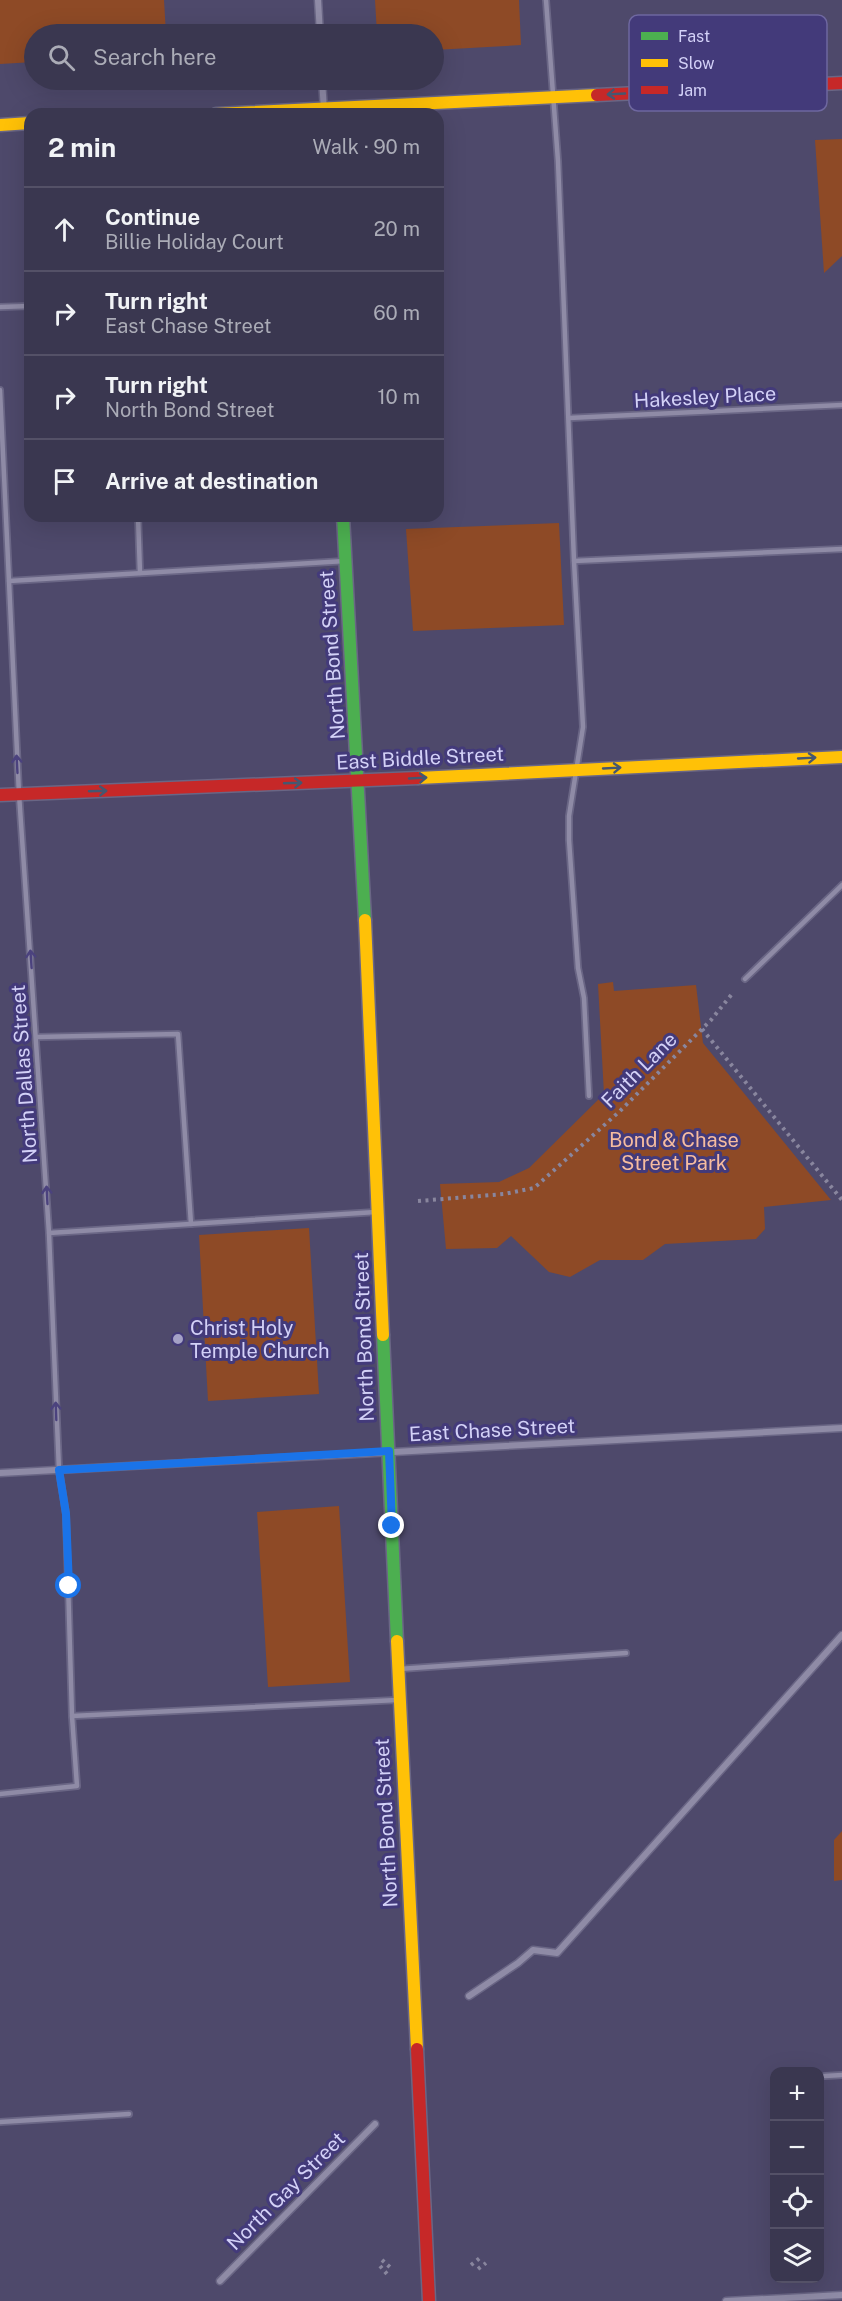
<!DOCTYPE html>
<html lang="en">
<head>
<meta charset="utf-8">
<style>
	:root { --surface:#3a3750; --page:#45425a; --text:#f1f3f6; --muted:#abacb7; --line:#545167 }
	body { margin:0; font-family:"Public Sans",sans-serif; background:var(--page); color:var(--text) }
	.controls { position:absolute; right:18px; bottom:18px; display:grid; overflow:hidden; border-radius:12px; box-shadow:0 6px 24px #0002 }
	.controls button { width:54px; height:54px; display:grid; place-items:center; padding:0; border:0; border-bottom:2px solid var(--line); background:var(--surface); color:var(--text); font:30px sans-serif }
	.stop { position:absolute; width:18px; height:18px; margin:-14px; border:4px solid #1a73e8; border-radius:50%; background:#fff }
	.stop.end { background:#1a73e8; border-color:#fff; box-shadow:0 2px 6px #0008 }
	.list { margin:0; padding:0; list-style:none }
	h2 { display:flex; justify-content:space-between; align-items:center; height:78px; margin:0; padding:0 24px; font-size:26px }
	h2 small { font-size:20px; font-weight:400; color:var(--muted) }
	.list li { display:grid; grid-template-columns:39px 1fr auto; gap:18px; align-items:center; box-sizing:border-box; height:84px; padding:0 24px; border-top:2px solid var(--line) }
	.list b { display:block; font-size:22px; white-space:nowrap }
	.list p { margin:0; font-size:20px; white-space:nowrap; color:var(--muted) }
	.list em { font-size:20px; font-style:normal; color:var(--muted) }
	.icon { flex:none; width:33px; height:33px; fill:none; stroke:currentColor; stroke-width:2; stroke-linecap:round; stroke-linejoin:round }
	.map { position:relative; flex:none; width:842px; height:2301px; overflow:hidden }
	.search { position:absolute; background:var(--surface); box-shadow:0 6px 24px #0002; left:24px; top:24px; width:420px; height:66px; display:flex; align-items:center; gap:15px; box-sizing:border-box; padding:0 21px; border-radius:33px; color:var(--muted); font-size:22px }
	.panel { position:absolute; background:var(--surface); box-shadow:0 6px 24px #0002; left:24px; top:108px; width:420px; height:414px; border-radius:18px }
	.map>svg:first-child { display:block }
	.green { fill:#8e4a26 }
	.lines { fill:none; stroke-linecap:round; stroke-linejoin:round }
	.lane-casing { stroke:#6a6685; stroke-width:8 }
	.street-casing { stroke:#6a6685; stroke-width:9 }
	.fast-casing { stroke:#6a6685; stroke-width:15 }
	.slow-casing { stroke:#6a6685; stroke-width:15 }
	.jam-casing { stroke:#6a6685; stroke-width:15 }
	.path { stroke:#89869e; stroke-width:4; stroke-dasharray:3 4.5; stroke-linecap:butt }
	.lane { stroke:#8f8ba6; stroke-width:4.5 }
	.street { stroke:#8f8ba6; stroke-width:6 }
	.fast { stroke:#4caf50; stroke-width:12 }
	.slow { stroke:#ffc107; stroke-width:12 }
	.jam { stroke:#c62828; stroke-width:12 }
	.oneway { stroke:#455770 }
	.oneway2 { stroke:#4b427e }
	.route { stroke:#1a73e8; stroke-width:8 }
	.poi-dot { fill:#a4a1c6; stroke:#433a7a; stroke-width:2 }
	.labels { text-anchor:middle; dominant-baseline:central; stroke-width:6; stroke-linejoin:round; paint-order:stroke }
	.street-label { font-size:20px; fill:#d3d1f7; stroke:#433a7a }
	.park-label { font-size:20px; fill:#f6bc9f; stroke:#433a7a }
	.poi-label { font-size:20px; fill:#d3d1f7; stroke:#433a7a; text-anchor:start }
	.key { fill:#433a7a; stroke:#6e67a0; stroke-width:1.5 }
	.key-label { font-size:16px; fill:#d3d1f7 }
</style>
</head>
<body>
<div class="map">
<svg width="842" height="2301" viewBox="0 0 842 2301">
	<rect width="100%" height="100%" fill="#4e496b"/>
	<!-- green -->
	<g class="green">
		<path d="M0,0H164L166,34H34V62L0,64Z"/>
		<path d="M375,0H519L521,45L434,50V34H377Z"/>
		<path d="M842,139V256L824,273L815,140Z"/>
		<path d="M559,523L564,625L413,631L406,529Z"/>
		<path d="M613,982L614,991L696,985L703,1043L831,1200L764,1207L765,1229L756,1239L665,1244L643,1260H600L570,1277L549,1272L511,1236L497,1248L446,1249L440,1184L499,1182L529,1168L604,1094L598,984Z"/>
		<path d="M309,1228L319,1394L208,1401L199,1235Z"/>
		<path d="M339,1506L350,1682L268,1687L257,1512Z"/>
		<path d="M842,1831V1880L834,1881V1840Z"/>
	</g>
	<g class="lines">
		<defs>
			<g id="lane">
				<path d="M546,0L558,161L574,561L583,727L569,816V840L578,968L584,998L589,1096"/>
				<path d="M0,307L30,306"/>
				<path d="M0,390L19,794L49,1233L59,1470L66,1514L72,1716L77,1786L0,1794"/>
				<path d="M569,418L842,405"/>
				<path d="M138,516L140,573"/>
				<path d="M574,561L842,549"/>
				<path d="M9,581L345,561"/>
				<path d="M745,979L842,885"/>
				<path d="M37,1037L178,1034L191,1224"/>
				<path d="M49,1233L376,1212"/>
				<path d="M399,1669L626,1653"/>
				<path d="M72,1716L397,1700"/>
				<path d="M825,2076L842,2075"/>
				<path d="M0,2122L129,2114"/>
			</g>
			<g id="street">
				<path d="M318,0L320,34"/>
				<path d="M322,80L324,110"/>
				<path d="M0,1473L842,1428"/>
				<path d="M469,1996L518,1963L533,1950L557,1953L842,1635"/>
				<path d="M220,2281L375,2124"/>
				<path d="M726,2301L842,2295"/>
			</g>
			<g id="fast">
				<path d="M343,516L365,920"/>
				<path d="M383,1335L397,1641"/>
			</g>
			<g id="slow">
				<path d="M216,114L597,95"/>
				<path d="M0,125L30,123"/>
				<path d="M418,778L842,757"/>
				<path d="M365,920L383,1335"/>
				<path d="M397,1641L417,2049"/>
			</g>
			<g id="jam">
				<path d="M597,95L842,83"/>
				<path d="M0,795L418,778"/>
				<path d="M417,2049L429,2301"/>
			</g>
		</defs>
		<!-- lane casing -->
		<use href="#lane" class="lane-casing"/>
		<!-- street casing -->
		<use href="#street" class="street-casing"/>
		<!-- fast casing -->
		<use href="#fast" class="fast-casing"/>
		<!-- slow casing -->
		<use href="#slow" class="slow-casing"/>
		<!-- jam casing -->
		<use href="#jam" class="jam-casing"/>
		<!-- path -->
		<g class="path">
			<path d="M702,1029L842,1200"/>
			<path d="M418,1201L504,1194L534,1188L620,1111L711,1020L732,994"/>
			<path d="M382,2260L392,2269"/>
			<path d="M471,2265L481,2257"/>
			<path d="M380,2266L387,2274"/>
			<path d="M478,2269L486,2263"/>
		</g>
		<!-- lane -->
		<use href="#lane" class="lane"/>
		<!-- street -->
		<use href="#street" class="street"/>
		<!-- fast -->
		<use href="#fast" class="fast"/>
		<!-- slow -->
		<use href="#slow" class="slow"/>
		<!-- jam -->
		<use href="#jam" class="jam"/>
	</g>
	<!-- one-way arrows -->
	<defs><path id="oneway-shaft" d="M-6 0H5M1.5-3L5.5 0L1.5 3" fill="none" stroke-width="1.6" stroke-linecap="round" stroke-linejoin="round" transform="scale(1.5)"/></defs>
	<g class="oneway">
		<use href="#oneway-shaft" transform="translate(616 94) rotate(177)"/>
		<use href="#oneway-shaft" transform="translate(807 758) rotate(-3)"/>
		<use href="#oneway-shaft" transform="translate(612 768) rotate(-3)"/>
		<use href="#oneway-shaft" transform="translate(418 778) rotate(-3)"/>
		<use href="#oneway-shaft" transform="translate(293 783) rotate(-2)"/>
		<use href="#oneway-shaft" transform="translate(98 791) rotate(-2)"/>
	</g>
	<g class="oneway2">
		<use href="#oneway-shaft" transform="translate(17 764) rotate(-93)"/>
		<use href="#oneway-shaft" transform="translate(31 959) rotate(-94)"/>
		<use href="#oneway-shaft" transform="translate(47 1195) rotate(-93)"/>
		<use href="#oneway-shaft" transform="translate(56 1411) rotate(-92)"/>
	</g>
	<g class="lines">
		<!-- route -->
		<path class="route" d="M69,1586L66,1514L59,1470L389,1451L392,1526"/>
	</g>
	<!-- markers -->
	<circle class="poi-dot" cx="178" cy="1339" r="6"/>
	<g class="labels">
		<!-- street labels -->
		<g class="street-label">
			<text transform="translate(705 397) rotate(-3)">Hakesley Place</text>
			<text transform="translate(332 655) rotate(-94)">North Bond Street</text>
			<text transform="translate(420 758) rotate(-3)">East Biddle Street</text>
			<text transform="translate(639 1070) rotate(-45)">Faith Lane</text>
			<text transform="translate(24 1074) rotate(-94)">North Dallas Street</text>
			<text transform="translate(364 1337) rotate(-92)">North Bond Street</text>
			<text transform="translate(492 1430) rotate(-3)">East Chase Street</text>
			<text transform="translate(386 1823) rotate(-93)">North Bond Street</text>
			<text transform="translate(286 2191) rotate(-45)">North Gay Street</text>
		</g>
		<!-- park labels -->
		<g class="park-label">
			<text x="674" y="1140">Bond &amp; Chase<tspan x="674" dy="23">Street Park</tspan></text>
		</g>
		<!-- poi labels -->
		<g class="poi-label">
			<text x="190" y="1328">Christ Holy<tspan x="190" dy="23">Temple Church</tspan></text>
		</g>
	</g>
	<!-- legend -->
	<rect x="629" y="15" width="198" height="96" rx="9" class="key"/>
	<rect x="641" y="32" width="27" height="8" fill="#4caf50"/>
	<rect x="641" y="59" width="27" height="8" fill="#ffc107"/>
	<rect x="641" y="86" width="27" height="8" fill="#c62828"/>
	<g class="key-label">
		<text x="678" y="42">Fast</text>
		<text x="678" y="69">Slow</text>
		<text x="678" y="96">Jam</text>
	</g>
</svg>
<div class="controls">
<button>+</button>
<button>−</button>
<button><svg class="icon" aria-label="locate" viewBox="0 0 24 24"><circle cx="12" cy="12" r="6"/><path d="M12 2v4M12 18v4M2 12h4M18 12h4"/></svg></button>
<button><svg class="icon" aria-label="layers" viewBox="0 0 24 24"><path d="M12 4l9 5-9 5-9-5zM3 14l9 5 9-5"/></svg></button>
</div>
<div class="stop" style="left:69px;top:1586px"></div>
<div class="stop end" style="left:392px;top:1526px"></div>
<div class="search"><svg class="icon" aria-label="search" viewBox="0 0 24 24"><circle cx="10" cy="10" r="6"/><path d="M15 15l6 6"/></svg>Search here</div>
<section class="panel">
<h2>2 min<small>Walk · 90 m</small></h2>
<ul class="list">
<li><svg class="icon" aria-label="ahead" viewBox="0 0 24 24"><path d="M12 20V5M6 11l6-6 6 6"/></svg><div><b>Continue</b><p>Billie Holiday Court</p></div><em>20 m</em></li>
<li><svg class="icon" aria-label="right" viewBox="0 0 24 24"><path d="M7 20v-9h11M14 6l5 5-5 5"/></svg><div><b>Turn right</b><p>East Chase Street</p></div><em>60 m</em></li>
<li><svg class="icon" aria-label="right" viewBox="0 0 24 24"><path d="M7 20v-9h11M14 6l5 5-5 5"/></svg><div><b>Turn right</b><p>North Bond Street</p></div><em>10 m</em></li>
<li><svg class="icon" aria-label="arrive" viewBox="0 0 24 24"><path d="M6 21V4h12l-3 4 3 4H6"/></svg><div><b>Arrive at destination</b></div></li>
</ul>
</section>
</div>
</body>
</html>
